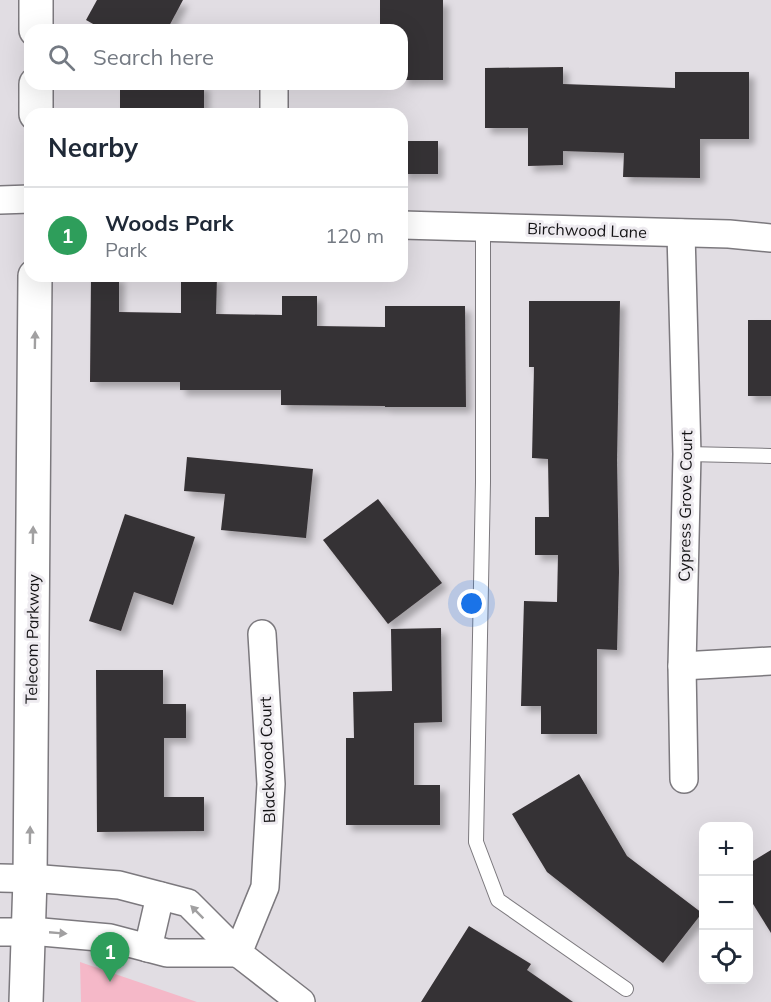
<!DOCTYPE html>
<html lang="en">
<head>
<meta charset="utf-8">
<style>
	:root { --surface:#fff; --page:#f2f2f3; --text:#1f2937; --muted:#747a83; --line:#e0e1e3; --accent:#8c5e04 }
	body { margin:0; font-family:Mulish,sans-serif; background:var(--page); color:var(--text) }
	.controls { position:absolute; right:18px; bottom:18px; display:grid; overflow:hidden; border-radius:12px; box-shadow:0 6px 24px #0002 }
	.controls button { width:54px; height:54px; display:grid; place-items:center; padding:0; border:0; border-bottom:2px solid var(--line); background:var(--surface); color:var(--text); font:30px sans-serif }
	.you { position:absolute; left:472px; top:604px; width:21px; height:21px; margin:-15px; border:4px solid #fff; border-radius:50%; background:#1a73e8; box-shadow:0 0 0 9px #1a73e833 }
	.badge { display:grid; place-items:center; width:39px; height:39px; border-radius:50%; background:var(--accent); color:#fff; font-size:20px; font-weight:700 }
	.pin { position:absolute; translate:-50% -50px; filter:drop-shadow(0 2px 3px #0008) }
	.pin::after { content:''; position:absolute; top:32px; width:21px; height:18px; background:inherit; clip-path:polygon(0 0,100% 0,50% 100%) }
	.list { margin:0; padding:0; list-style:none }
	h2 { display:flex; justify-content:space-between; align-items:center; height:78px; margin:0; padding:0 24px; font-size:26px }
	h2 small { font-size:20px; font-weight:400; color:var(--muted) }
	.list li { display:grid; grid-template-columns:39px 1fr auto; gap:18px; align-items:center; box-sizing:border-box; height:96px; padding:0 24px; border-top:2px solid var(--line) }
	.list b { display:block; font-size:22px; white-space:nowrap }
	.list p { margin:0; font-size:20px; white-space:nowrap; color:var(--muted) }
	.list em { font-size:20px; font-style:normal; color:var(--muted) }
	.icon { flex:none; width:33px; height:33px; fill:none; stroke:currentColor; stroke-width:2; stroke-linecap:round; stroke-linejoin:round }
	.map { position:relative; flex:none; width:771px; height:1002px; overflow:hidden }
	.search { position:absolute; background:var(--surface); box-shadow:0 6px 24px #0002; left:24px; top:24px; width:384px; height:66px; display:flex; align-items:center; gap:15px; box-sizing:border-box; padding:0 21px; border-radius:18px; color:var(--muted); font-size:22px }
	.panel { position:absolute; background:var(--surface); box-shadow:0 6px 24px #0002; left:24px; top:108px; width:384px; height:174px; border-radius:18px }
	.map>svg:first-child { display:block }
	.green { fill:#f5b8c8 }
	.building { fill:#363134; filter:url(#shadow) }
	.lines { fill:none; stroke-linecap:round; stroke-linejoin:round }
	.lane-casing { stroke:#7c797e; stroke-width:16 }
	.street-casing { stroke:#7c797e; stroke-width:30 }
	.secondary-casing { stroke:#7c797e; stroke-width:36 }
	.lane { stroke:#fff; stroke-width:14 }
	.street { stroke:#fff; stroke-width:27 }
	.secondary { stroke:#fff; stroke-width:33 }
	.oneway { fill:#a1a0a1 }
	.labels { text-anchor:middle; dominant-baseline:central; stroke-width:6; stroke-linejoin:round; paint-order:stroke }
	.street-label { font-size:16px; fill:#131214; stroke:#eeebf0 }
</style>
</head>
<body>
<div class="map">
<svg width="771" height="1002" viewBox="0 0 771 1002">
	<defs>
		<filter id="shadow"><feDropShadow dx="5.5" dy="5.5" stdDeviation="3" flood-color="#0004"/></filter>
	</defs>
	<rect width="100%" height="100%" fill="#e1dde3"/>
	<!-- green -->
	<path class="green" d="M80,962L197,1002H81Z"/>
	<!-- building -->
	<g class="building">
		<path d="M97,0H183L167,30H104L86,20Z"/>
		<path d="M380,0H443V80H402V30H380Z"/>
		<path d="M563,67V84L675,88V72H749V139H700V178L623,177L624,153L563,151V165L528,166V128H485V68Z"/>
		<rect x="120" y="84" width="84" height="30"/>
		<rect x="402" y="141" width="36" height="33"/>
		<path d="M91,276H119V312L181,313V276H217L216,314L282,315V296H317V326L385,327V306H465L466,407H385V406L281,405V390H180V382H90Z"/>
		<path d="M529,301H620L617,460L619,572L617,650L597,649V734H541V706H521L524,601L557,602L558,555H535V517H549L548,459L532,458L534,367H529Z"/>
		<rect x="748" y="320" width="23" height="76"/>
		<path d="M187,457L313,469L306,538L221,530L225,494L184,491Z"/>
		<path d="M378,499L442,583L388,624L323,540Z"/>
		<path d="M125,514L195,537L173,605L134,592L121,631L89,621Z"/>
		<path d="M441,628L442,722L414,723V785H440V825H346V738H354L353,692L392,691L391,629Z"/>
		<path d="M96,670H163V704H186V738H164V797H204V831L97,832Z"/>
		<path d="M579,774L627,856L702,913L663,963L547,872L512,814Z"/>
		<path d="M771,850V933L748,896V864Z"/>
		<path d="M469,926L531,964L527,970L573,1002H421Z"/>
	</g>
	<g class="lines">
		<defs>
			<g id="lane">
				<path d="M483,227V482L476,842L498,900L626,989"/>
				<path d="M687,454L771,456"/>
			</g>
			<g id="street">
				<path d="M274,84V114"/>
				<path d="M0,200L30,199"/>
				<path d="M402,225L729,234L771,238"/>
				<path d="M681,233L687,454L682,666L684,779"/>
				<path d="M682,666L771,661"/>
				<path d="M0,878L43,879L119,885L188,903L238,953L301,1002"/>
				<path d="M0,932H42L110,938L167,953H238"/>
				<path d="M148,948L160,896"/>
				<path d="M238,953L265,887L271,784L262,634"/>
			</g>
			<g id="secondary">
				<path d="M36,30V0"/>
				<path d="M36,114V84"/>
				<path d="M26,1002L30,879L35,276"/>
			</g>
		</defs>
		<!-- lane casing -->
		<use href="#lane" class="lane-casing"/>
		<!-- street casing -->
		<use href="#street" class="street-casing"/>
		<!-- secondary casing -->
		<use href="#secondary" class="secondary-casing"/>
		<!-- lane -->
		<use href="#lane" class="lane"/>
		<!-- street -->
		<use href="#street" class="street"/>
		<!-- secondary -->
		<use href="#secondary" class="secondary"/>
	</g>
	<!-- one-way arrows -->
	<defs><path id="oneway-solid" d="M-6-.8H1V-3.2L6.5 0L1 3.2V.8H-6Z" transform="scale(1.5)"/></defs>
	<g class="oneway">
		<use href="#oneway-solid" transform="translate(35 340) rotate(-89)"/>
		<use href="#oneway-solid" transform="translate(33 535) rotate(-89)"/>
		<use href="#oneway-solid" transform="translate(30 835) rotate(-89)"/>
		<use href="#oneway-solid" transform="translate(197 912) rotate(-135)"/>
		<use href="#oneway-solid" transform="translate(58 933) rotate(5)"/>
	</g>
	<g class="labels">
		<!-- street labels -->
		<g class="street-label">
			<text transform="translate(587 230) rotate(2)">Birchwood Lane</text>
			<text transform="translate(685 506) rotate(-89)">Cypress Grove Court</text>
			<text transform="translate(32 639) rotate(-89)">Telecom Parkway</text>
			<text transform="translate(267 760) rotate(-92)">Blackwood Court</text>
		</g>
	</g>
</svg>
<div class="controls">
<button>+</button>
<button>−</button>
<button><svg class="icon" aria-label="locate" viewBox="0 0 24 24"><circle cx="12" cy="12" r="6"/><path d="M12 2v4M12 18v4M2 12h4M18 12h4"/></svg></button>
</div>
<div class="you"></div>
<div class="pin badge" style="left:110px;top:982px;background:#2e9e5b">1</div>
<div class="search"><svg class="icon" aria-label="search" viewBox="0 0 24 24"><circle cx="10" cy="10" r="6"/><path d="M15 15l6 6"/></svg>Search here</div>
<section class="panel">
<h2>Nearby<small></small></h2>
<ul class="list">
<li><span class="badge" style="background:#2e9e5b">1</span><div><b>Woods Park</b><p>Park</p></div><em>120 m</em></li>
</ul>
</section>
</div>
</body>
</html>
